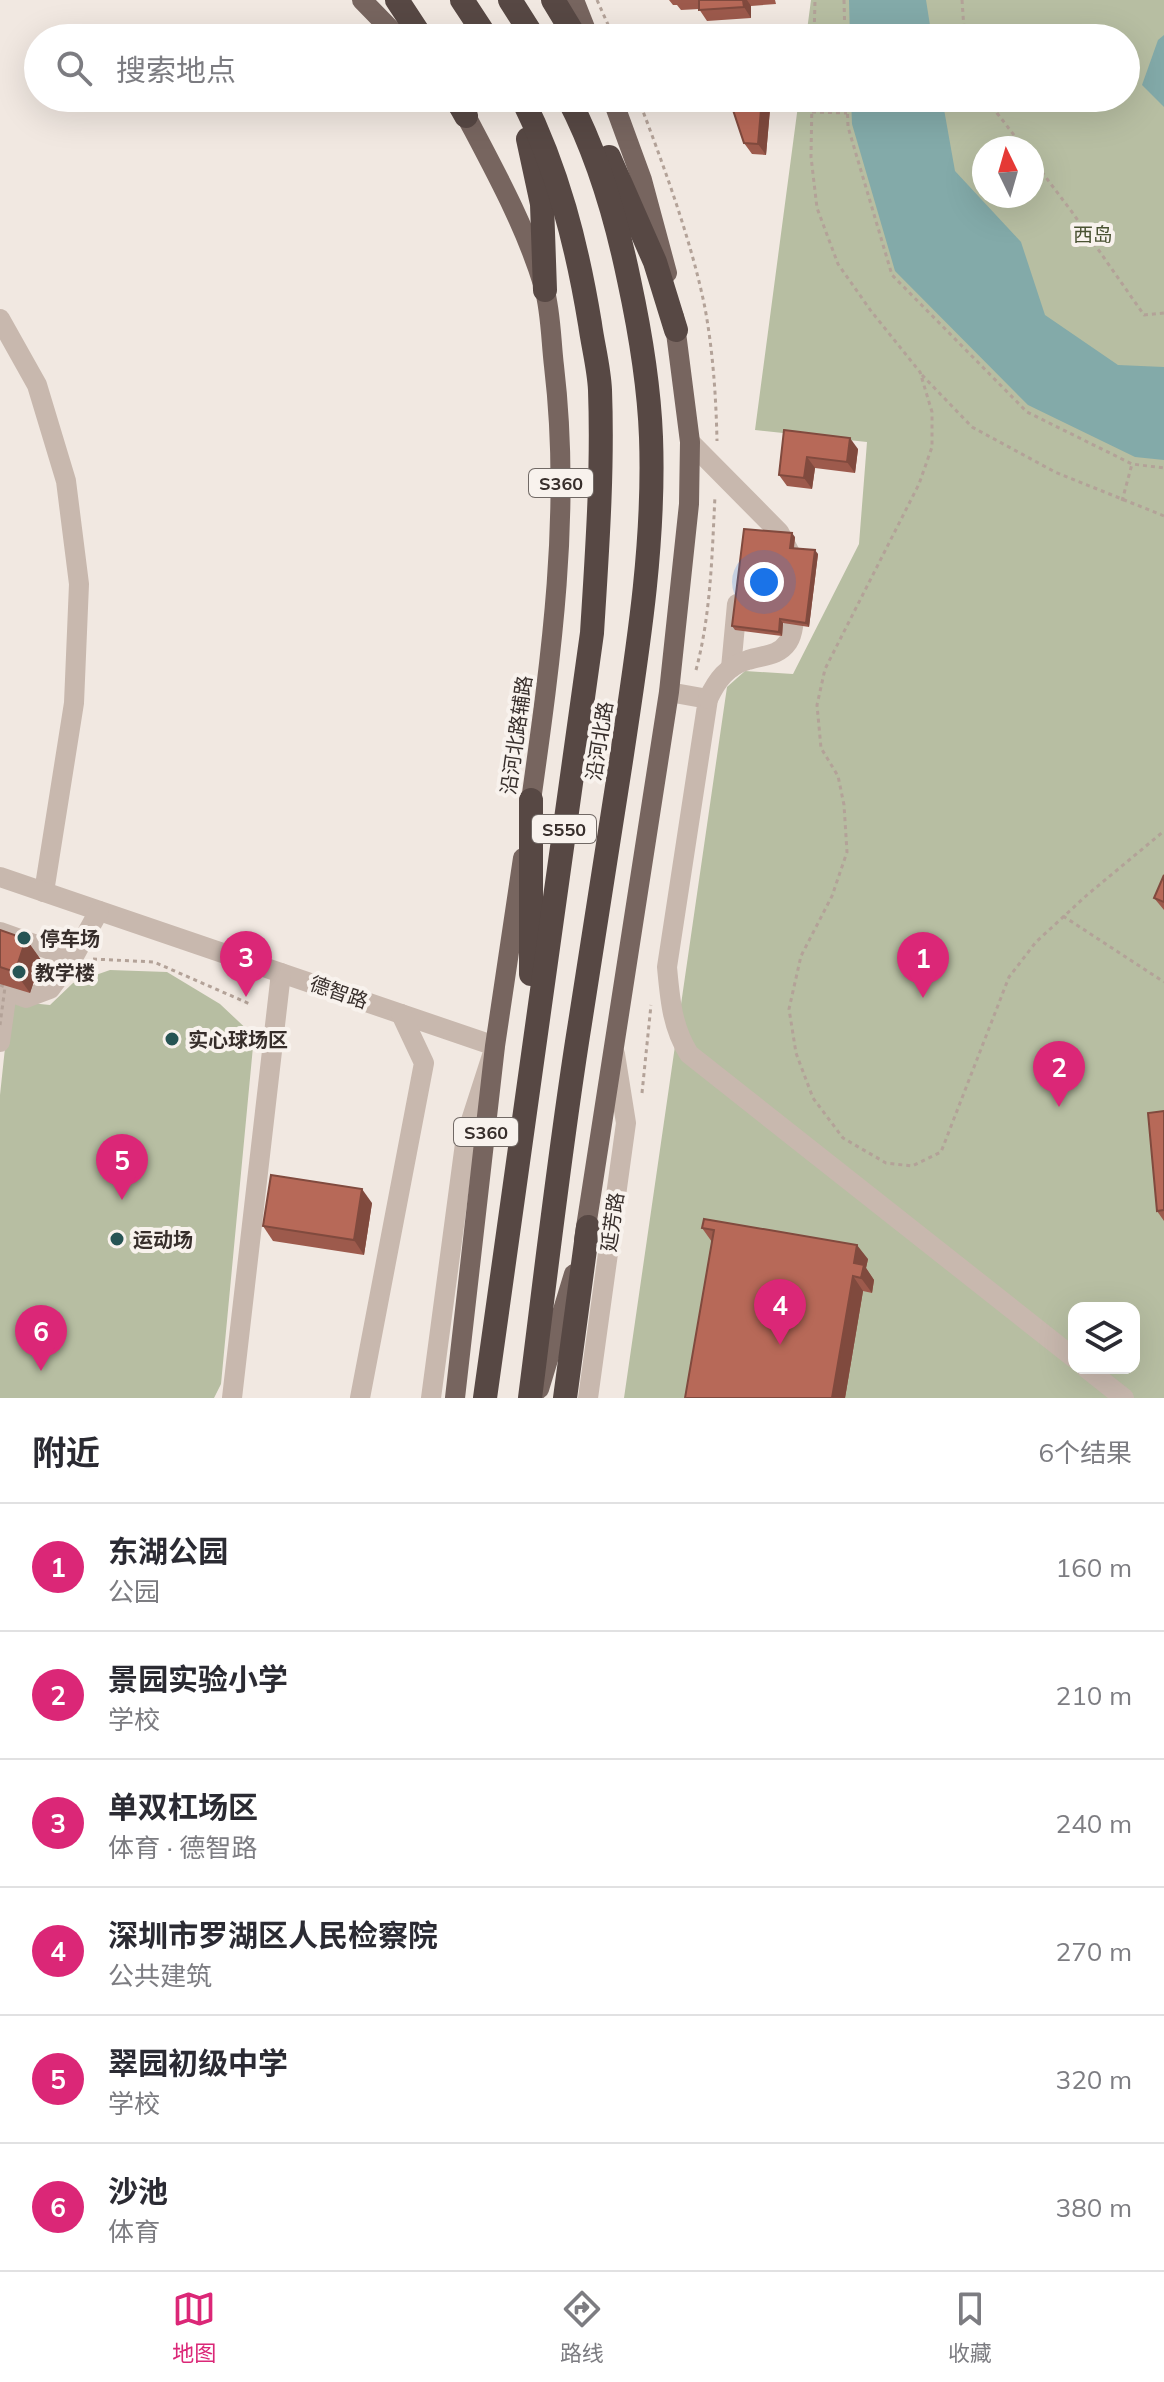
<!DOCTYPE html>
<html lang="zh">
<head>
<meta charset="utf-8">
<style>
	:root { --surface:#fff; --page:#f7f7f7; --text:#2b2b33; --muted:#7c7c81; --line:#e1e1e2; --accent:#db2777 }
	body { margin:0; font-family:Mulish,"Noto Sans SC",sans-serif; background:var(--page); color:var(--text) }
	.controls { position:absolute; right:24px; bottom:24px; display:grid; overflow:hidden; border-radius:16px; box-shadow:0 8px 32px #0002 }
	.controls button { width:72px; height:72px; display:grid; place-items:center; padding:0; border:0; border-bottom:2px solid var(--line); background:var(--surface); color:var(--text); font:40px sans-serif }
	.compass { position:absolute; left:972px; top:136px; width:72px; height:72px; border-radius:50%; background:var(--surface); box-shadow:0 8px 32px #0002; rotate:355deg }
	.you { position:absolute; left:764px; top:582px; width:28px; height:28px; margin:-20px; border:6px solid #fff; border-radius:50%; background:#1a73e8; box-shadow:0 0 0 12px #1a73e833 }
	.badge { display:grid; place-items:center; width:52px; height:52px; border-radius:50%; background:var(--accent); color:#fff; font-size:26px; font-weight:700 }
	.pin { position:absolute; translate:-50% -66px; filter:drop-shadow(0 2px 4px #0008) }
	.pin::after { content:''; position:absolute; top:42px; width:28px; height:24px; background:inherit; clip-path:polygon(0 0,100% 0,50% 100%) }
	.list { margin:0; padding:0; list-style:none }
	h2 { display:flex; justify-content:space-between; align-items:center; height:104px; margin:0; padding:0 32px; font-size:34px }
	h2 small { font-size:26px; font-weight:400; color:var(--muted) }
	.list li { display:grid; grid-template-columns:52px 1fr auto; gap:24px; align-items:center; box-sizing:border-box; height:128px; padding:0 32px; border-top:2px solid var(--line) }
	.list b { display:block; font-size:30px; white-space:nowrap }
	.list p { margin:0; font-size:26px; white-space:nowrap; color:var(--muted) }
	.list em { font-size:26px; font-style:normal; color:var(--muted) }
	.icon { flex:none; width:44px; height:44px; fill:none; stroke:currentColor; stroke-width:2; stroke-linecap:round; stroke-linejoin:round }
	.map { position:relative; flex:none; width:1164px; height:1398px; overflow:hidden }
	.search { position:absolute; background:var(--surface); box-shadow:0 8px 32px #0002; left:24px; right:24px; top:24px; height:88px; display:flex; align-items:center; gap:20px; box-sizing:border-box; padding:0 28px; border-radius:44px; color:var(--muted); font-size:30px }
	.sheet { height:872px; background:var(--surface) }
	nav { display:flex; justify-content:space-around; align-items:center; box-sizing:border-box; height:112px; border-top:2px solid var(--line); background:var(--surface); font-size:22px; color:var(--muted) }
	nav a { display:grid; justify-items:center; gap:4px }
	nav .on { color:var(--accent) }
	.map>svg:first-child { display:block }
	.green { fill:#b7bea2; fill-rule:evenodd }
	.water { fill:#83aaa9 }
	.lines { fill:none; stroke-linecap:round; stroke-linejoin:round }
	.path { stroke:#b3a298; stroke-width:3; stroke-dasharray:4 4; stroke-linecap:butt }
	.minor { stroke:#c8b8ae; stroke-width:20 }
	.major { stroke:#77655f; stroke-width:20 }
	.highway { stroke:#574844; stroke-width:24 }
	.path-bridge { stroke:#b3a298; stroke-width:3; stroke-dasharray:4 4; stroke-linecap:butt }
	.wall { fill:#9d5a4c }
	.shaded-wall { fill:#804a3e }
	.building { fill:#b76958; stroke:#804a3e; stroke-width:2 }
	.poi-dot { fill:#265454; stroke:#f8f2ed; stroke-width:3 }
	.labels { text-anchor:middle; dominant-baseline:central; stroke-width:8; stroke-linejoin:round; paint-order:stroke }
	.shield { fill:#f8f2ed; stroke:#716965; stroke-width:2 }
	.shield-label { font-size:18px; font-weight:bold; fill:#372e2b }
	.park-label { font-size:20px; fill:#495232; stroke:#f8f2ed }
	.street-label { font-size:20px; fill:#372e2b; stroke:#f8f2ed }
	.poi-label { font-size:20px; font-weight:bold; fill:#372e2b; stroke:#f8f2ed; text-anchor:start }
</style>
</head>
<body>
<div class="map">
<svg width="1164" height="1398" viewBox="0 0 1164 1398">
	<rect width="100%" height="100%" fill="#f1e8e1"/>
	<!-- green -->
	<g class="green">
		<path d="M811,0H1164V1398H624L727,687L745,671L793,674L859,544L867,442L755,430L799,98H1126V38H806ZM984,148H1032V196H984ZM1074,1308H1134V1368H1074Z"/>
		<path d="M110,970L167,972L220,1004L254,1036L221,1384L214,1398H0V1095L10,1001L50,1005L73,983Z"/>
	</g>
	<!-- water -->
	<g class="water">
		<path d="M849,0H926L932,38H850Z"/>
		<path d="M1164,35V107L1142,85L1158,40Z"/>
		<path d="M851,98H942L955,171L1021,242L1045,315L1118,365L1164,367V460L1135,457L1028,405L895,271L852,124Z"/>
	</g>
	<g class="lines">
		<!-- path -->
		<g class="path">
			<path d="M597,0L614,38"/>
			<path d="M844,0L845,38"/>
			<path d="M962,0L964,29L968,38"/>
			<path d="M814,38L815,0"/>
			<path d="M638,98C663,164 691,239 705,308C713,352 716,396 717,441"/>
			<path d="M812,98L811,157L817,208L838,264L871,311L920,372L932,412V447L919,484L825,669L817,705L821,748L838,776L844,805L847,852L832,896L801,956L789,1009L796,1053L813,1098L843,1138L886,1163L912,1166L941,1152L1009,977L1036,942L1087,895L1164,831"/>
			<path d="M847,98L848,127L892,275L1027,412L1132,464L1164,468"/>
			<path d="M991,98L997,113L1024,148"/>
			<path d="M812,112L847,113"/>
			<path d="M1032,159L1072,212L1144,315L1164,313"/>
			<path d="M922,375L972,427L1055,472L1164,516"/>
			<path d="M1122,501L1132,464"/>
			<path d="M696,670C711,614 712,554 715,496"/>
			<path d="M1063,916L1164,982"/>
			<path d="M93,959L154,962L250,1004"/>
			<path d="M642,1093L651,1005"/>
		</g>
		<!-- minor -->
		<g class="minor">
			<path d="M0,319L37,385L66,481L79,584L74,703L44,892"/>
			<path d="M690,442L779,532L791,555"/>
			<path d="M731,668L737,604"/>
			<path d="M669,692L708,699L667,967C670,999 672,1027 689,1054L1074,1358"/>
			<path d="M708,699C717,680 727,666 748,660C762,655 778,657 788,642C795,631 794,612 795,598"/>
			<path d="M0,877L495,1046L466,1136L431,1398"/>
			<path d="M0,932L73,958"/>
			<path d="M0,988L26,998L50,989L73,958L99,911"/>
			<path d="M0,1042L7,991"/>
			<path d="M1086,1368L1124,1398"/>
			<path d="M232,1398L281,973"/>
			<path d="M360,1398L424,1063L401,1014"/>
			<path d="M588,1398L626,1123L615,1054"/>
		</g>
		<!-- major -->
		<g class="major">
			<path d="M362,0L399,38"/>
			<path d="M574,0L589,38"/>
			<path d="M612,98L642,180L667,273"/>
			<path d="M458,106L466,116C495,171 526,227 544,287C551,312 551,341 554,366C572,517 550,665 529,815"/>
			<path d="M584,1240L669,692L689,504L690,442L674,317"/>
			<path d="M539,1389L574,1274"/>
			<path d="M455,1398L495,1046L523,858"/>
		</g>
		<!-- highway -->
		<g class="highway">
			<path d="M397,0L422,38"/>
			<path d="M462,0L487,38"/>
			<path d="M510,0L534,38"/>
			<path d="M553,0L576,38"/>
			<path d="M456,98L466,116"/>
			<path d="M528,139L542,204L545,290"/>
			<path d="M609,157L655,262L676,330"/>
			<path d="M531,800V974"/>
			<path d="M485,1398L592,633C597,553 603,471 600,390C599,368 593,346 590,324C577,245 558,170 522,98"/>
			<path d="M530,1398C546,1273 560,1147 580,1023C593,935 607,848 621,761C637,654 655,546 651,437C649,384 640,331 629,280C616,217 598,155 568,98"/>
			<path d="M565,1398L588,1227"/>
		</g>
		<!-- path-bridge -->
		<path class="path-bridge" d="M0,985L5,987L0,1025"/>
	</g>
	<!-- wall -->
	<g class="wall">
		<path d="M669,0H775L776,4L751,6V18L707,21L699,9L681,10L677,5H673Z"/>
		<path d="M721,98H771L766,155L752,154L744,143L732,107H729Z"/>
		<path d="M784,430L858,449L855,473L815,468L812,489L787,486L779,475Z"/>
		<path d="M795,537L794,548L818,554L809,627L783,623L782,636L735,630L732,626Z"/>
		<path d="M1164,875V910L1154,898Z"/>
		<path d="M0,930L26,939L41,960L30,993L0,984Z"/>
		<path d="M1164,1111V1221L1157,1211Z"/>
		<path d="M372,1203L364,1255L273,1241L263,1226Z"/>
		<path d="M702,1228L868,1259L866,1268L874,1280L872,1293L863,1291L845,1398H685L712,1242Z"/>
	</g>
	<!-- shaded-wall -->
	<g class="shaded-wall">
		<path d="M743,0H747L751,6V18L744,7Z"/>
		<path d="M762,98H771L766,155L758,144Z"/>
		<path d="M850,438L858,449L855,473L847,462Z"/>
		<path d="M807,457L815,468L812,489L804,478Z"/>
		<path d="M792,533L795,537L793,552L790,548Z"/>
		<path d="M815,550L818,554L809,627L806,623Z"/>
		<path d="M780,619L783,623L782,636L779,632Z"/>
		<path d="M26,939L41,960L30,993L15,972Z"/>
		<path d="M362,1189L372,1203L364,1255L354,1240Z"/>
		<path d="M857,1245L868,1259L866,1268L874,1280L872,1293L861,1278L854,1263Z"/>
		<path d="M853,1276L863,1291L845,1398H832Z"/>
	</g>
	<!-- building -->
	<g class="building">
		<path d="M699,0H743L744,7L699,10Z"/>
		<path d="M729,98H762L758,144L744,143Z"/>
		<path d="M784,430L850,438L847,462L807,457L804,478L779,475Z"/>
		<path d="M744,529L792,533L790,548L815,550L806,623L780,619L779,632L732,626Z"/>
		<path d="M1164,875V902L1154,898Z"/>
		<path d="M0,930L26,939L15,972L0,967Z"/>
		<path d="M1164,1111V1210L1157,1211L1148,1113Z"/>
		<path d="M271,1175L362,1189L354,1240L263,1226Z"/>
		<path d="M704,1219L857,1245L854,1263L864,1265L861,1278L853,1276L832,1398H685L714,1230L702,1228Z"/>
	</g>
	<!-- markers -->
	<g class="poi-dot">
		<circle cx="24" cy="938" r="8"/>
		<circle cx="19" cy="972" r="8"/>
		<circle cx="172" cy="1039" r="8"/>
		<circle cx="117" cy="1239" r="8"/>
	</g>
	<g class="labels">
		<!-- shield labels -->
		<g class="shield">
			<rect x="529" y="469" width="64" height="28" rx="6"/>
			<rect x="532" y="815" width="64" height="28" rx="6"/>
			<rect x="454" y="1118" width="64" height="28" rx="6"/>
		</g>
		<g class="shield-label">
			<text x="561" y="483">S360</text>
			<text x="564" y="829">S550</text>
			<text x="486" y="1132">S360</text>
		</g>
		<!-- park labels -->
		<g class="park-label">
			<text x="1093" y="234">西岛</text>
		</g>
		<!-- street labels -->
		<g class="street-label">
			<text transform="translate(516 735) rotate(-82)">沿河北路辅路</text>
			<text transform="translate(599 741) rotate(-81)">沿河北路</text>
			<text transform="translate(339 992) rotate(19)">德智路</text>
			<text transform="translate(612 1222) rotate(-82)">延芳路</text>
		</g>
		<!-- poi labels -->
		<g class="poi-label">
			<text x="40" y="938">停车场</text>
			<text x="35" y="972">教学楼</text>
			<text x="188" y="1039">实心球场区</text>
			<text x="133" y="1239">运动场</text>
		</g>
	</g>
</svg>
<div class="controls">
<button><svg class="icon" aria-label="layers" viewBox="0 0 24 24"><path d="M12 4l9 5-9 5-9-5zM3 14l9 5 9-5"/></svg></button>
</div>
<svg class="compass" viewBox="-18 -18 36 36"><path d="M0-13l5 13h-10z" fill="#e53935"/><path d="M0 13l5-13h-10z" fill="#7c7c81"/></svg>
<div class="you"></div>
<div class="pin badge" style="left:923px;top:998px">1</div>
<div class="pin badge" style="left:1059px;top:1107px">2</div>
<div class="pin badge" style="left:246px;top:997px">3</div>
<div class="pin badge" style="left:780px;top:1345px">4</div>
<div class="pin badge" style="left:122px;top:1200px">5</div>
<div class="pin badge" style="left:41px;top:1371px">6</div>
<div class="search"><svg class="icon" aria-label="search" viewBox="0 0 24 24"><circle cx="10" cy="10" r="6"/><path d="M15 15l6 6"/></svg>搜索地点</div>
</div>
<section class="sheet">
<h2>附近<small>6个结果</small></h2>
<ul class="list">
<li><span class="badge">1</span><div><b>东湖公园</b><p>公园</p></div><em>160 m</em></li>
<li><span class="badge">2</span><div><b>景园实验小学</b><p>学校</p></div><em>210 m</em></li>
<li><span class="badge">3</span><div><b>单双杠场区</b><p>体育 · 德智路</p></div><em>240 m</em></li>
<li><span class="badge">4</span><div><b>深圳市罗湖区人民检察院</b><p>公共建筑</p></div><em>270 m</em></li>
<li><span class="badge">5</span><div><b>翠园初级中学</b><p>学校</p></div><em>320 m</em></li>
<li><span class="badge">6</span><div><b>沙池</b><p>体育</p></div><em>380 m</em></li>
</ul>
</section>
<nav>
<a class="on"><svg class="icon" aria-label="map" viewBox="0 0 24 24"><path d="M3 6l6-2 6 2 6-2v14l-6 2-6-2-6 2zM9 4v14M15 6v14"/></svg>地图</a>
<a><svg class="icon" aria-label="directions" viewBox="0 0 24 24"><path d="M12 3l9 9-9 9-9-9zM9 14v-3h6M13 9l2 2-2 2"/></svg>路线</a>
<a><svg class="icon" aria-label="saved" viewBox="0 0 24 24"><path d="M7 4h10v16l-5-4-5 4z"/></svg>收藏</a>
</nav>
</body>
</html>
